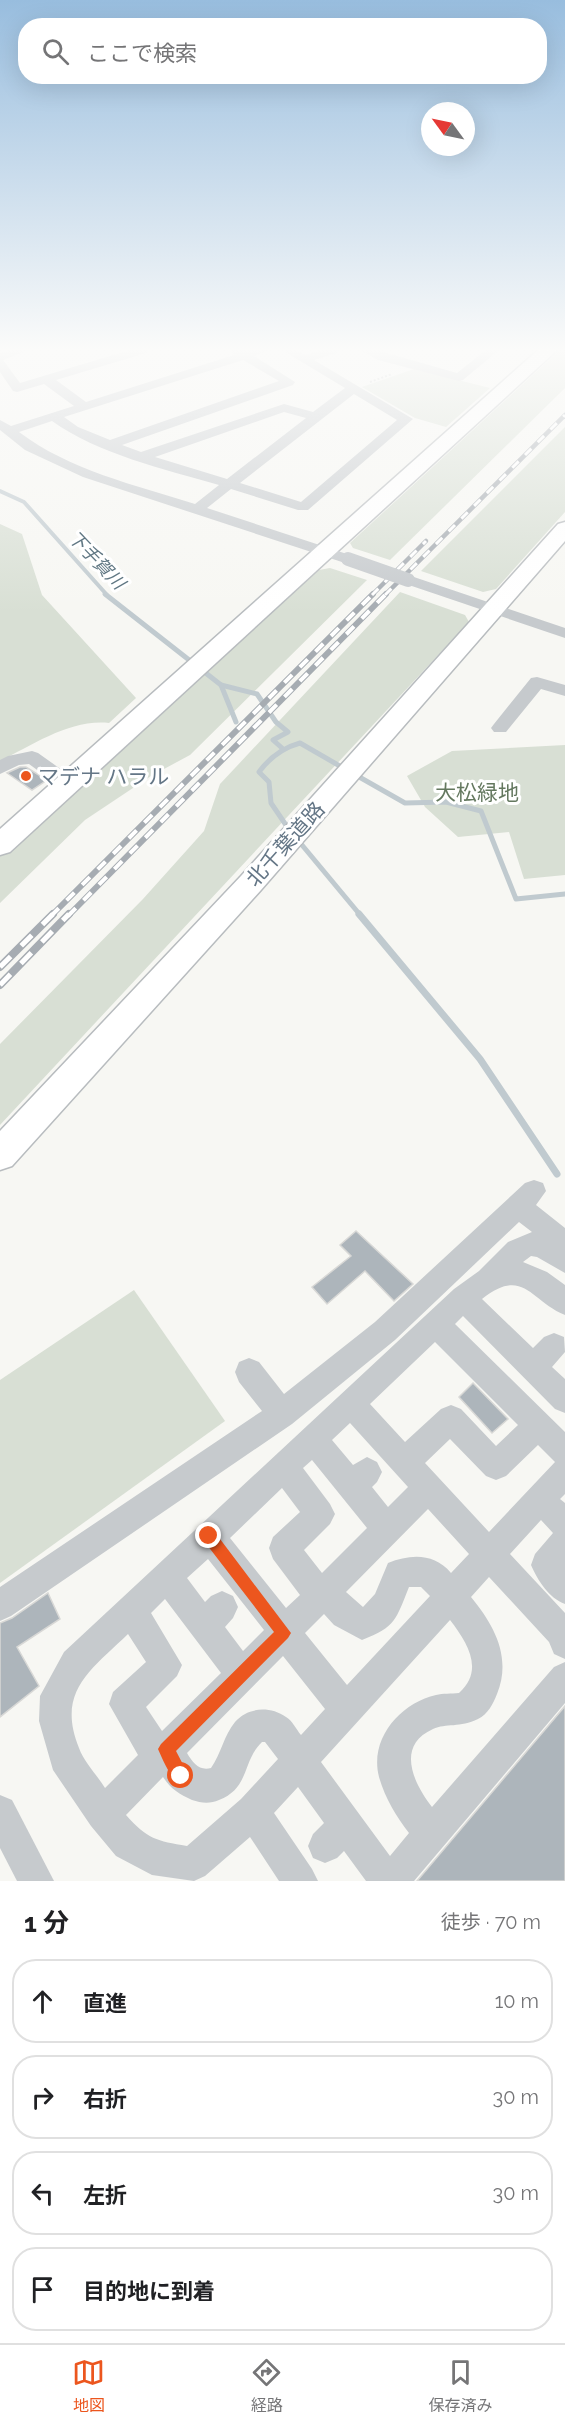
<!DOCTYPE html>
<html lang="ja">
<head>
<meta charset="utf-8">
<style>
	:root { --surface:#fff; --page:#f2f2f2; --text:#202124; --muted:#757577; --line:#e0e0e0; --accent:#ec561e }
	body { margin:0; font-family:Raleway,"Noto Sans JP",sans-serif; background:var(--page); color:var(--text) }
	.compass { position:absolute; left:421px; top:102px; width:54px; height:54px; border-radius:50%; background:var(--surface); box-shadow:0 6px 24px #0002; rotate:303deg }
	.stop { position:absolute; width:18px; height:18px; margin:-14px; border:4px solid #ec561e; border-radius:50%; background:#fff }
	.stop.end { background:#ec561e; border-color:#fff; box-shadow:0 2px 6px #0008 }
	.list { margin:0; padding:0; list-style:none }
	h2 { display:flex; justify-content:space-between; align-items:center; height:78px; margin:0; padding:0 24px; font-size:26px }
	h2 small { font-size:20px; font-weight:400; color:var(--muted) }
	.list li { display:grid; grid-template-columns:39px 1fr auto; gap:18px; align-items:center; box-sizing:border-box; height:84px; margin:0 12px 12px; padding:0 12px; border:2px solid var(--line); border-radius:24px }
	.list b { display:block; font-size:22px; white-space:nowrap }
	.list em { font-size:20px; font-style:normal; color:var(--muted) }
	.icon { flex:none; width:33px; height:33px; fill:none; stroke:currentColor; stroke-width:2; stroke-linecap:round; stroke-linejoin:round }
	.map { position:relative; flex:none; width:565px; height:1881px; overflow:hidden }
	.search { position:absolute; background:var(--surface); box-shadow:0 6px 24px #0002; left:18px; right:18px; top:18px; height:66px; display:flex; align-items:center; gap:15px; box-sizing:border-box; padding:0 21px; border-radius:24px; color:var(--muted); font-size:22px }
	.sheet { height:462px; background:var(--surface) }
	nav { display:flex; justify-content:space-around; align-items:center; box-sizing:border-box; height:84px; border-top:2px solid var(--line); background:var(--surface); font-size:16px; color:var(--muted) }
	nav a { display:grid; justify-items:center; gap:3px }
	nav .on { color:var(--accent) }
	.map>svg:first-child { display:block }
	.green { fill:#d8dfd4 }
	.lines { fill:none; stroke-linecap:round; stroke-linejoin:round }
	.stream-far2 { stroke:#c0cacf; stroke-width:4 }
	.stream-far1 { stroke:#c0cacf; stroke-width:5 }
	.stream { stroke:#c0cacf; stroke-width:7 }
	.building { fill:#adb5bb; stroke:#d8d8d6; stroke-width:1.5 }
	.highway-casing { stroke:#b8bcbf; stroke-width:3 }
	.path { stroke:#bdc0c2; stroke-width:2; stroke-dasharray:2 2; stroke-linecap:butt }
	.minor { fill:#c6cacd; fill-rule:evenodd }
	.highway { fill:#fff; fill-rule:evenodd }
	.rail-far2-casing { stroke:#a6acb2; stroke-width:4.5 }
	.rail-far1-casing { stroke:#a6acb2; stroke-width:6 }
	.rail-casing { stroke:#a6acb2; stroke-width:8 }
	.rail-far2 { stroke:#fff; stroke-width:3; stroke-dasharray:9; stroke-linecap:butt }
	.rail-far1 { stroke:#fff; stroke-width:4; stroke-dasharray:11; stroke-linecap:butt }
	.rail { stroke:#fff; stroke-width:5; stroke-dasharray:15; stroke-linecap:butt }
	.minor-bridge { stroke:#c6cacd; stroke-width:14 }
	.route { fill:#ec561e }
	.poi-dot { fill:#ec561e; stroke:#fff; stroke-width:2 }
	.labels { text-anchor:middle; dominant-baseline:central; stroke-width:6; stroke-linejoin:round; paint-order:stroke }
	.far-water-label { font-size:18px; font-style:italic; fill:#607783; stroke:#fff }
	.poi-label { font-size:21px; fill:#647686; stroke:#fff; text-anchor:start }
	.park-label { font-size:21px; fill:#64785f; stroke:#fff }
	.street-label { font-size:21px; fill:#647686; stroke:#fff }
</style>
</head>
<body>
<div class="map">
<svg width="565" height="1881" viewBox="0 0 565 1881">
	<rect width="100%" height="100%" fill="#f7f7f3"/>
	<!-- green -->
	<g class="green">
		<path d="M560,350H565V388L390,560L353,548L350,543Z"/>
		<path d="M414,369L490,388L446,427L415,418L362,387Z"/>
		<path d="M565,427V512L496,589L483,592L421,571Z"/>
		<path d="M0,524L22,534L42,595L136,698L109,723C70,719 33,745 0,761Z"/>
		<path d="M330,568L367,580L190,755L151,776L85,820L0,903V855L319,570Z"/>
		<path d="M400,592L465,615L469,622L0,1125V1044L143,899L204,831L220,784Z"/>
		<path d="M565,745V875L524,879L509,832L458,837L425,807L407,776L452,751Z"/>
		<path d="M134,1290L225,1421L0,1583V1380Z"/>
	</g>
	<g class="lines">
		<!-- stream-far2 -->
		<path class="stream-far2" d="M0,491L24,502L107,595"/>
		<!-- stream-far1 -->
		<g class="stream-far1">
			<path d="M105,594L221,685L236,722"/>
			<path d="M221,685L257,694L276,722L288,732L273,740L282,748"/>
			<path d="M354,774L405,803L446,802L481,811L516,899L565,894"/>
			<path d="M290,831L271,803L269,782L259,772C270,757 282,748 300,743L345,769"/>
			<path d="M297,839L361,916"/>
		</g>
		<!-- stream -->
		<path class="stream" d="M359,914L480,1059L557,1174"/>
	</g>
	<!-- building -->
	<g class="building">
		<path d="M20,767H26L47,780L32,790L7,773Z"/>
		<path d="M356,1231L413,1284L394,1301L365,1271L327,1304L312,1287L351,1256L340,1245Z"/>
		<path d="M473,1383L508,1419L492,1433L459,1397Z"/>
		<path d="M48,1593L60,1619L17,1647L39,1686L0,1717V1623L12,1618Z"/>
		<path d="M565,1706V1881H417Z"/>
	</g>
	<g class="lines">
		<defs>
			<g id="highway">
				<path d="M538,350H557L10,852L0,855V829Z"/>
				<path d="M565,522V541L261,890L12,1166L0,1170V1131L241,876L558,524Z"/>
			</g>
		</defs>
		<!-- highway casing -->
		<use href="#highway" class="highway-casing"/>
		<!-- path -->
		<path class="path" d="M370,382L392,374"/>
		<!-- minor -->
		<g class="minor">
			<path d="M11,350H29L3,360L20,383L130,350H148L146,353L56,380L86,402L234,355L231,350H268L254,356L295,382L293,385L122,445L141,452L284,404L313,412L345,388L282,350H296L305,355L321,350H339L337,353L314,360L413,419L308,510H298L231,489L207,508L353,556L356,559L353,562L348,564L83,477L25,450L0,430V420L11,426L74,406L44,384L17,392L13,391L0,372V353ZM243,360L279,381L110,440L78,427L64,417ZM354,394L397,420L301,502L240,483ZM284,412L306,418L227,479L155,457ZM52,421C98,454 164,469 219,485L195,504C135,485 69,470 19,432Z"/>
			<path d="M360,350H376L457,373L486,350H499L463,380L459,381L378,360Z"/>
			<path d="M408,575L565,628V638L403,583L400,580L403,577Z"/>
			<path d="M537,677L565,685V696L541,689L506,732H494L491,728L494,724L531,678Z"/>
			<path d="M32,751L38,753L76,780L78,784L76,788L69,790L62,788L29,764L19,765L0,774V760L8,756Z"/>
			<path d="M534,1180L543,1183L546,1191L536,1205L565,1228V1273L537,1257L531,1256L523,1262L547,1272L565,1285V1315C530,1301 524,1266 482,1299L533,1348L544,1337L554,1333L564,1337L565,1352L552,1367L565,1379V1413L555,1409L463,1316L455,1324L565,1432V1494L560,1499L565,1503V1604C549,1598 538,1581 531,1565L535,1554L553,1533L541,1520L510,1554L565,1613V1659L554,1654L549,1642L489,1577L471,1597C494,1625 512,1657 497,1694C493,1704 488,1714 478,1719C460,1728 446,1723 433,1729C395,1746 414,1784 432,1807L554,1667L565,1662V1703L414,1881H366L344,1851L337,1858L325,1863L313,1858L308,1846L313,1834L324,1823L298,1787L274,1813L312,1869L318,1881H279L250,1837L205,1876L194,1881L152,1875L116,1856L91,1826L53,1770L39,1721L40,1696L64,1652L454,1289L479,1271L508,1242L532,1232L519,1222L395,1340L292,1424L11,1616L0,1621V1587L262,1411L239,1382L235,1372L239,1362L249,1358L259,1362L284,1394L375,1322L525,1183ZM435,1342L518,1425L496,1446L461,1409L451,1405L441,1409L405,1442L370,1404ZM350,1423L408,1487L388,1507L372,1487L377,1482L382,1472L377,1462L367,1457L353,1465L332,1440ZM450,1439L486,1476L496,1480L506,1476L538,1445L555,1462L489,1532L425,1463ZM312,1460L367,1528L322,1573L304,1550L330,1524L335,1514L330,1504L303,1468ZM282,1488L300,1512L273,1537L269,1548L273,1559L300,1595L286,1608L230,1538ZM428,1509L469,1554L451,1573C434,1553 411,1554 388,1563L375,1594L363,1607L346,1592ZM208,1559L264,1630L243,1651L225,1627L233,1618L238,1607L233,1596L222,1591L211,1596L205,1602L187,1578ZM409,1587H421L430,1596L347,1685L305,1633L324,1614L334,1625L362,1640C396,1627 396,1619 409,1587ZM165,1599L221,1673L162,1731L146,1707L177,1676L182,1665L151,1613ZM450,1620C467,1642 485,1670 459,1693C451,1694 443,1693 436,1695C401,1703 369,1738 379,1777C385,1798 396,1816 409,1833L390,1856L321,1762ZM128,1634L146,1662L113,1692L109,1704L138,1755L105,1788C97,1775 84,1762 79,1748C56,1691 91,1670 128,1634ZM283,1656L325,1709L301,1735C296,1729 292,1720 286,1717C270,1706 248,1707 235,1722C224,1735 221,1754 211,1768C199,1771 193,1763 187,1753ZM262,1742H265L278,1759L241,1799L187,1846C157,1841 147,1839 126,1815L163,1777C171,1789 179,1794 192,1800C201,1803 210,1804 219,1800C250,1788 242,1761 262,1742Z"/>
			<path d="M0,1795L12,1800L54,1881H17L0,1848Z"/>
		</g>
		<!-- highway -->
		<use href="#highway" class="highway"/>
		<defs>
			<g id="rail-far2">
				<path d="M372,595L426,541"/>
				<path d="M385,595L565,415"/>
			</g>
			<g id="rail-far1">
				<path d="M51,916L373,594"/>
				<path d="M68,916L386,594"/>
			</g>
			<g id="rail">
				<path d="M0,967L53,914"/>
				<path d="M0,985L69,914"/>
			</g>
		</defs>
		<!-- rail-far2 casing -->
		<use href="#rail-far2" class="rail-far2-casing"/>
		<!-- rail-far1 casing -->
		<use href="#rail-far1" class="rail-far1-casing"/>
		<!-- rail casing -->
		<use href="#rail" class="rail-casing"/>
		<!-- rail-far2 -->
		<use href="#rail-far2" class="rail-far2"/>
		<!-- rail-far1 -->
		<use href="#rail-far1" class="rail-far1"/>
		<!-- rail -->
		<use href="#rail" class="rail"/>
		<!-- minor-bridge -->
		<path class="minor-bridge" d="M348,559L408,580"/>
	</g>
	<!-- sky -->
	<linearGradient id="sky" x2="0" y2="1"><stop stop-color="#98bdde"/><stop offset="0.57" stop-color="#fbfbfa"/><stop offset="1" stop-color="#fbfbfa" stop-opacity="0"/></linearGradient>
	<rect width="565" height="613" fill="url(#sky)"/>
	<!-- route -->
	<path class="route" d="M209,1529L214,1531L291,1633L288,1638L176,1751L189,1776L187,1781L181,1783C170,1779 163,1760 158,1749L161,1744L274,1632L204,1541L202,1536L204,1531Z"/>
	<!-- markers -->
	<circle class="poi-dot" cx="26" cy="776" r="6"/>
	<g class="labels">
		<!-- far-water labels -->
		<g class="far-water-label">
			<text transform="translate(97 560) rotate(46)">下手賀川</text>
		</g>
		<!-- poi labels -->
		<g class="poi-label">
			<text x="38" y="776">マデナ ハラル</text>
		</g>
		<!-- park labels -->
		<g class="park-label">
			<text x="477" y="792">大松緑地</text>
		</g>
		<!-- street labels -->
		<g class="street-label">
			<text transform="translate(285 844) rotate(-48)">北千葉道路</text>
		</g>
	</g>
</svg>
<svg class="compass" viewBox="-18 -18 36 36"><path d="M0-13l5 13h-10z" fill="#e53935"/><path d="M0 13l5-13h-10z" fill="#757577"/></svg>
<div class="stop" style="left:181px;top:1776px"></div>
<div class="stop end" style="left:209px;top:1536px"></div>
<div class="search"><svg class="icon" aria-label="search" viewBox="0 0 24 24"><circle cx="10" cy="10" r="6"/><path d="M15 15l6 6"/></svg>ここで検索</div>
</div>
<section class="sheet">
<h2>1 分<small>徒歩 · 70 m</small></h2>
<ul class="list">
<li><svg class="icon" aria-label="ahead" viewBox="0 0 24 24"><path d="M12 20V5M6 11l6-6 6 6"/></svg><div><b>直進</b></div><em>10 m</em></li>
<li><svg class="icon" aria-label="right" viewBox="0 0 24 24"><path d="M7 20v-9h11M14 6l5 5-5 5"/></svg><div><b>右折</b></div><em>30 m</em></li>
<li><svg class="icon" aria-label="left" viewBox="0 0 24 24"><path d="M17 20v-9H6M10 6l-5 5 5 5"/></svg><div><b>左折</b></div><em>30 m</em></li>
<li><svg class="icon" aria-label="arrive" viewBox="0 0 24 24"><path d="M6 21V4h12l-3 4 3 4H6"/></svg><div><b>目的地に到着</b></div></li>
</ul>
</section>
<nav>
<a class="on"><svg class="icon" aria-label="map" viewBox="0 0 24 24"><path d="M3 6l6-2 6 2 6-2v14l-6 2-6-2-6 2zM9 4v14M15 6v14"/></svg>地図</a>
<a><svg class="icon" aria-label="directions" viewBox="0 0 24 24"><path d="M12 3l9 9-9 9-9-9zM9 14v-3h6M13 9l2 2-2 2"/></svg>経路</a>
<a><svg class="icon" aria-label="saved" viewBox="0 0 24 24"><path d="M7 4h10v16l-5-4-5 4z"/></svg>保存済み</a>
</nav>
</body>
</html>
